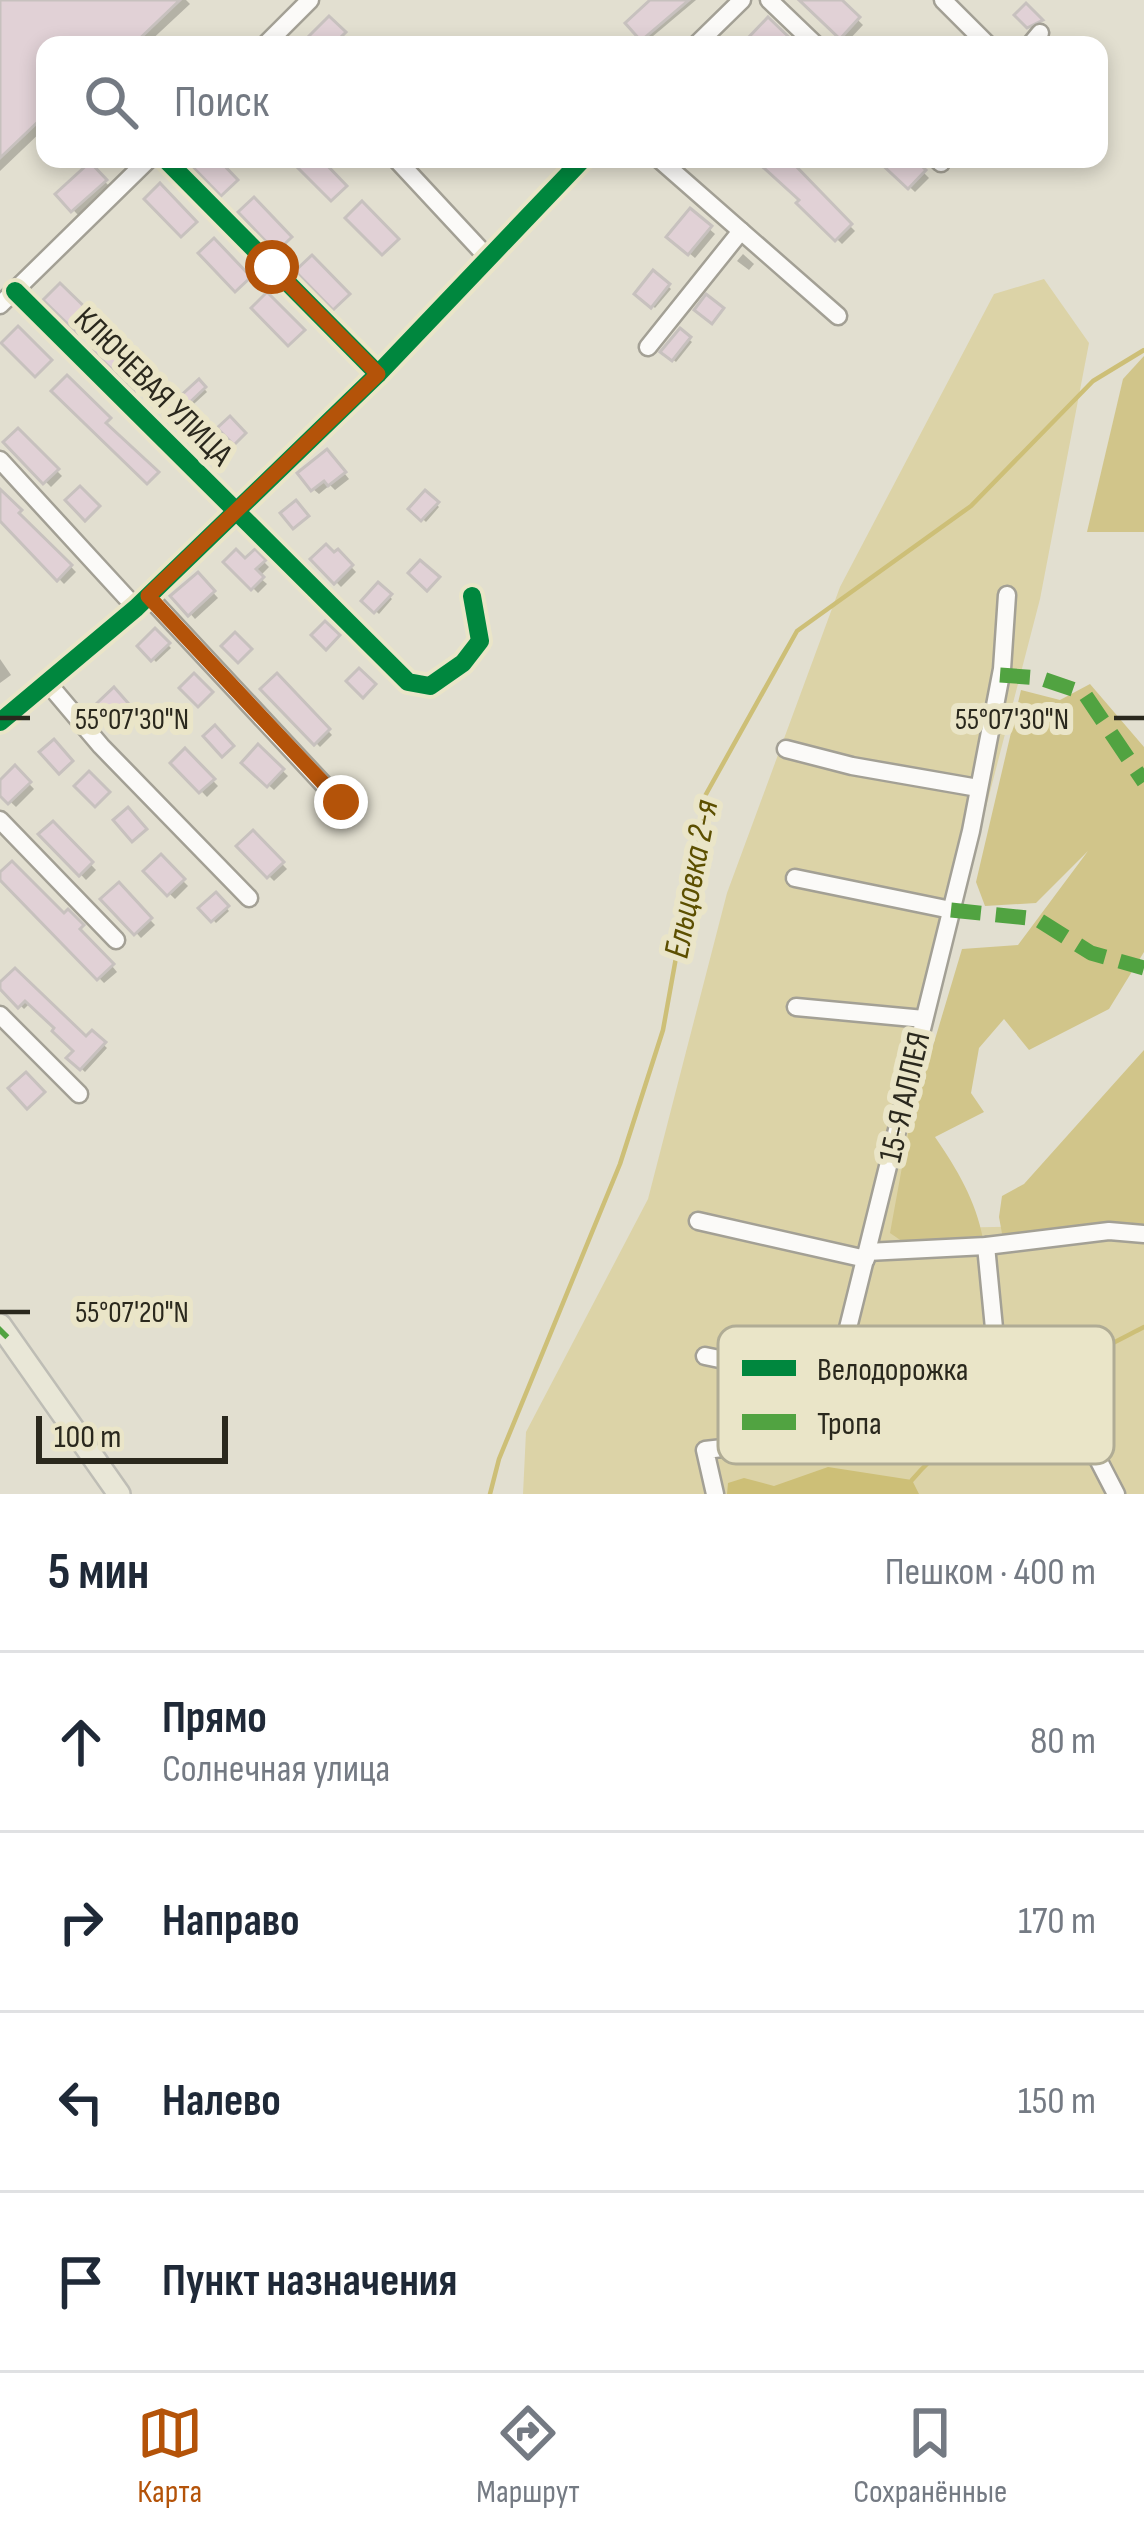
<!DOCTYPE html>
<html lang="ru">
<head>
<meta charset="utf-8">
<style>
	:root { --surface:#fff; --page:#f6f6f7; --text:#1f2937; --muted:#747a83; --line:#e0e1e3; --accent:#b45309 }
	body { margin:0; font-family:"Sofia Sans Condensed",sans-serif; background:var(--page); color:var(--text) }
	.scale { position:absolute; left:36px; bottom:30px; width:192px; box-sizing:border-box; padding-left:12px; border:6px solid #2a281d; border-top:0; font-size:33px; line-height:42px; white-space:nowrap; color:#2a281d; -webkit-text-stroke:9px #eae5c8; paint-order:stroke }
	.stop { position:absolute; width:36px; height:36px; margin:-27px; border:9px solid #b45309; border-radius:50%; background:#fff }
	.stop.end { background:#b45309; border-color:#fff; box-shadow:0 3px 12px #0008 }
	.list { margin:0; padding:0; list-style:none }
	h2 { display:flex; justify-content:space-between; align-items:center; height:156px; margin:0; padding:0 48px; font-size:51px }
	h2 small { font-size:39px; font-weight:400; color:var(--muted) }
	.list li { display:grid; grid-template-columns:78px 1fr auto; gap:36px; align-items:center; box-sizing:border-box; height:180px; padding:0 48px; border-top:3px solid var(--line) }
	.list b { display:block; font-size:45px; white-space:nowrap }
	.list p { margin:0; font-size:39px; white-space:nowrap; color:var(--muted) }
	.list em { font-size:39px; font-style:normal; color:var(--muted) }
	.icon { flex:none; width:66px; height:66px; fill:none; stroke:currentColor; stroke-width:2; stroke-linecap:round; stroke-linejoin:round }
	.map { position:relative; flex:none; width:1144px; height:1494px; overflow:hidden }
	.search { position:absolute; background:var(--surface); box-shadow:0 6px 18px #0003; left:36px; right:36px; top:36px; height:132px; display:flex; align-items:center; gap:30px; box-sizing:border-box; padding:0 42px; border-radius:24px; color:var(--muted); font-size:45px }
	.sheet { height:876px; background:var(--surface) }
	nav { display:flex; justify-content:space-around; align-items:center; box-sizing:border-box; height:168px; border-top:3px solid var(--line); background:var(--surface); font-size:33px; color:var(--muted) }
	nav a { display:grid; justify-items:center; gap:6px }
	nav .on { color:var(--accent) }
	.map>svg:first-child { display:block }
	.green { fill:#dcd3a7 }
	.forest { fill:#d1c58a }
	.water { fill:#cdbf77 }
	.shadow { fill:#0003 }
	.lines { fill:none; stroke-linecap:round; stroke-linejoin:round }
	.stream { stroke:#cdbf77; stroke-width:4.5 }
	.building { fill:#e1d1d6; stroke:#c7c1be; stroke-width:3 }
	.minor-casing { stroke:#a3a095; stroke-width:21 }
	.major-casing { stroke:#bebdb5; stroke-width:26 }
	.minor { stroke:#fbfaf8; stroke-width:16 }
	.major { stroke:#e9e7d7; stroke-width:21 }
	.quiet { stroke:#51a341; stroke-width:15; stroke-dasharray:30 15; stroke-linecap:butt }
	.cycleway-casing { stroke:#eae5c8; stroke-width:26 }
	.cycleway { stroke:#00873e; stroke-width:18 }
	.route { stroke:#b45309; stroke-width:15 }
	.ticks { fill:none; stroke:#2a281d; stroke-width:4.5 }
	.labels { text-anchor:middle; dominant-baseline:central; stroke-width:12; stroke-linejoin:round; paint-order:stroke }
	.street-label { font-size:33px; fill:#2a281d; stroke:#eae5c8 }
	.water-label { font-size:36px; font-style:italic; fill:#5c4f00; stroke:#eae5c8 }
	.key { fill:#eae5c8; stroke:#b0ac95; stroke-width:3 }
	.key-label { font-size:33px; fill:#2a281d }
	.ticks-label { font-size:30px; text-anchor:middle; fill:#2a281d; stroke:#eae5c8; stroke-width:12; stroke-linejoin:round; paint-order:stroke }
</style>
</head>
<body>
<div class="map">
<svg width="1144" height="1494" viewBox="0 0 1144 1494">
	<rect width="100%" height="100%" fill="#e2dfd0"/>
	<!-- green -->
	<path class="green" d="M1044,279L1089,343L1040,599L921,1058L914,1161L895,1229L1144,1224V1494H523L526,1432L648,1199L727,893L840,587L994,294Z"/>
	<!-- forest -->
	<g class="forest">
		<path d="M1144,356V532H1087L1123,379Z"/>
		<path d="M1090,684L1144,747V952L1109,1009L1029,1050L1004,1019L979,1048L971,1093L984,1112L935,1137C957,1169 976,1201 983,1239L909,1246L890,1233L910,1123L962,949L1018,945L1088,851L1036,903L985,906L976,882L1021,690L1060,700Z"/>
		<path d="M1144,1050V1225L1003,1239L999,1217L1002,1196L1024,1184Z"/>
	</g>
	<!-- water -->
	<path class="water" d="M828,1467L912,1480L919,1494H727L728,1483L744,1478L774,1486Z"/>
	<!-- shadow -->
	<g class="shadow">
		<path d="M0,0H186L190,4L146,45H45V128L0,171Z"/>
		<path d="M658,0H696L646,42L629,24Z"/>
		<path d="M803,0H837L863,25L847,42Z"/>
		<path d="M758,159H783L855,231L842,244L800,203L803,200Z"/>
		<path d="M880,159H910L929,178L915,192Z"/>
		<path d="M90,166L110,187L79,216L59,195Z"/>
		<path d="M691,213L715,234L695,258L670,237Z"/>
		<path d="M743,254L754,264L749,270L737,261Z"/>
		<path d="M654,274L671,289L655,308L638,293Z"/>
		<path d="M680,332L692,342L676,362L664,352Z"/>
		<path d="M199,383L207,392L185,412L204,430L194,440L162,408L177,404Z"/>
		<path d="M18,432L62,476L51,487L7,442Z"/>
		<path d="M332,458L349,479L335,490L330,485L319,494L313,489Z"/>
		<path d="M0,494L76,572L64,584L0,517Z"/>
		<path d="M425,494L439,507L426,522L412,509Z"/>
		<path d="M255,553L269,567L259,577L267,584L258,593L227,562H245Z"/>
		<path d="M338,553L356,572L341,587L314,559Z"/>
		<path d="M198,576L218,598L195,619L175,596Z"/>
		<path d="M378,586L392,599L379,614L365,601Z"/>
		<path d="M155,632L171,648L156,662L141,646Z"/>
		<path d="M0,659L11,675L0,683Z"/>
		<path d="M277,677L332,735L320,747L264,689Z"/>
		<path d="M114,691L130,708L115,721L100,704Z"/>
		<path d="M259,748L288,776L274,790L245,763Z"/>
		<path d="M185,752L218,786L207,797L174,763Z"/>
		<path d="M15,769L34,789L16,807L0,792V784Z"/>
		<path d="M53,825L96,870L86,880L43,835Z"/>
		<path d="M253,834L287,869L274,881L240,847Z"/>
		<path d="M161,859L188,886L175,899L147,872Z"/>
		<path d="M0,876L64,917L68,913L117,972L104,983Z"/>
		<path d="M118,887L155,925L141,938L105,899Z"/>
		<path d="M216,896L229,911L216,923L202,908Z"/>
		<path d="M15,972L86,1041L92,1034L107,1048L85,1072L70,1058L77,1051L58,1028L31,1002L24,1009L1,986Z"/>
	</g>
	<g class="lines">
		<!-- stream -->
		<g class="stream">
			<path d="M912,1480C966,1416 1070,1365 1144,1327"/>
			<path d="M490,1494L499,1459L620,1164L663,1030L705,796L797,631L971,506L1093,381L1144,350"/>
		</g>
	</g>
	<!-- building -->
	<g class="building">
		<path d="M0,0H180L133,45H45V115L0,158Z"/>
		<path d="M650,0H689L641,41L625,23Z"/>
		<path d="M799,0H842L860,17L840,39Z"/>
		<path d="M1026,3L1043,20L1027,28L1014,15Z"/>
		<path d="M329,16L346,32L333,45H315L308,37Z"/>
		<path d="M768,17L797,45H756L748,38Z"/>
		<path d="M185,159H218L238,180L221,196Z"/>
		<path d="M289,159H321L347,186L331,201Z"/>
		<path d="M754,159H789L852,224L835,241L796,203L799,200Z"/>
		<path d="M876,159H914L926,170L908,189Z"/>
		<path d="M90,162L107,180L71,212L55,194Z"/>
		<path d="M160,183L197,222L181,237L144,199Z"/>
		<path d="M254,197L292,237L276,252L238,212Z"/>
		<path d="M362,201L399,239L382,255L345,218Z"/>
		<path d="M690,208L712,226L688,255L666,237Z"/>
		<path d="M214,238L251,277L235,292L198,253Z"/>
		<path d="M312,255L350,294L333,310L295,271Z"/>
		<path d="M653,270L670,284L651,308L634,294Z"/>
		<path d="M60,283L95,317L78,334L43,300Z"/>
		<path d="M267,292L305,330L288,346L251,308Z"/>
		<path d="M706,294L724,308L712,324L694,310Z"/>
		<path d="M18,326L52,360L35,377L1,343Z"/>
		<path d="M680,328L691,337L672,361L660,352Z"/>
		<path d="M108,335L150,377L135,392L93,351Z"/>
		<path d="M67,375L111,418L106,423L159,472L147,484L51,391Z"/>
		<path d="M199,379L206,387L185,407L203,425L190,439L158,408L172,394L177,399Z"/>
		<path d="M230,416L246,433L234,445L217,428Z"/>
		<path d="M18,428L59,469L43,484L3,442Z"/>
		<path d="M327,449L346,472L328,486L324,481L311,491L297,473Z"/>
		<path d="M80,486L100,506L85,521L65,500Z"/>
		<path d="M0,489L22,510L19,513L72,565L57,581L0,521Z"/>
		<path d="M425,490L439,502L421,521L408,509Z"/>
		<path d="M296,500L309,516L293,529L280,513Z"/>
		<path d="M326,544L334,552L338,549L353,565L334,584L310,559Z"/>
		<path d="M236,549L245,558L255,549L266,560L256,569L264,577L251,590L223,562Z"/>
		<path d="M420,560L440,577L427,591L408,573Z"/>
		<path d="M198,572L215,591L188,616L170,596Z"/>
		<path d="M378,582L392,594L374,613L361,601Z"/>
		<path d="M325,621L340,635L326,650L311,635Z"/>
		<path d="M155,628L170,643L151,661L137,646Z"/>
		<path d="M235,632L252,649L238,663L221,646Z"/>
		<path d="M359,668L376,684L363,698L346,681Z"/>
		<path d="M194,673L213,692L198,707L179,688Z"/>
		<path d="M277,673L330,729L314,745L260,689Z"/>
		<path d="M114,687L129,704L110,720L96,704Z"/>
		<path d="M215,725L234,746L222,757L203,736Z"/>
		<path d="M54,739L73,761L59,774L39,752Z"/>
		<path d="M258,744L284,769L267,787L241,763Z"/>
		<path d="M185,748L215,779L199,793L170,763Z"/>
		<path d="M15,765L31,782L8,804L0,796V780Z"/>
		<path d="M89,771L110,792L95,807L74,786Z"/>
		<path d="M128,807L147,829L132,842L113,820Z"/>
		<path d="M53,821L93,862L79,876L38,834Z"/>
		<path d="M253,830L284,862L267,878L236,846Z"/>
		<path d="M161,854L185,879L167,896L143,871Z"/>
		<path d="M12,861L64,913L68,909L84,925L80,929L114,964L97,980L0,880V872Z"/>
		<path d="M119,882L152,918L134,935L100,899Z"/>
		<path d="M216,892L229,906L211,922L198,908Z"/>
		<path d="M15,968L86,1036L92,1030L106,1042L80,1070L66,1058L73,1051L52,1031L54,1028L25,1001L18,1008L0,989V982Z"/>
		<path d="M26,1072L45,1092L27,1109L8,1088Z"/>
	</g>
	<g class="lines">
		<defs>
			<g id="minor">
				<path d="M769,0L816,45"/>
				<path d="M943,0L988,45"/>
				<path d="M265,45L310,0"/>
				<path d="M696,45L742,0"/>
				<path d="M1030,45L1040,33"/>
				<path d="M165,159L378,374"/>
				<path d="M396,159L489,259"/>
				<path d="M659,159L838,316"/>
				<path d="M937,159L941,163"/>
				<path d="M15,291L408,682L430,686L463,663L480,641L472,596"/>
				<path d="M0,305L149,159"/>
				<path d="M648,347L741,231"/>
				<path d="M0,460L136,608"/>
				<path d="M148,596L341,803"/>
				<path d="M46,681L101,746L249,898"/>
				<path d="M0,722L136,608L378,374L583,159"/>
				<path d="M786,749L852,766L978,788"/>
				<path d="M0,820L116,940"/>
				<path d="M795,878L951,910"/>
				<path d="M796,1007L924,1019"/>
				<path d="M0,1015L79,1094"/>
				<path d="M698,1221L866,1259"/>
				<path d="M986,1246L997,1359"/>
				<path d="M867,1252L986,1246L1109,1231L1144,1234"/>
				<path d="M705,1356L835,1383"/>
				<path d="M1087,1438L1116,1494"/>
				<path d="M715,1494L705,1450L821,1437L971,831L1002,669L1007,595"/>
			</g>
			<path id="major" d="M0,1325L119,1494"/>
		</defs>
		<!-- minor casing -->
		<use href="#minor" class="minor-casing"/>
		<!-- major casing -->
		<use href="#major" class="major-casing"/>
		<!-- minor -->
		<use href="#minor" class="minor"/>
		<!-- major -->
		<use href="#major" class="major"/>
		<!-- quiet -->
		<g class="quiet">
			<path d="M1000,675L1040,678L1084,693L1144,782"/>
			<path d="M951,910L1037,919L1091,953L1144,968"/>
			<path d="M0,1334L4,1330"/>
		</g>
		<defs>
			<g id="cycleway">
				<path d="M165,159L378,374"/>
				<path d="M15,291L408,682L430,686L463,663L480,641L472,596"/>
				<path d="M0,722L136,608L378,374L583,159"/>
			</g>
		</defs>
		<!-- cycleway casing -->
		<use href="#cycleway" class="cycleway-casing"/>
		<!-- cycleway -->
		<use href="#cycleway" class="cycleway"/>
	</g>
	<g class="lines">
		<!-- route -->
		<path class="route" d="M272,267L378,374L148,596L341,802"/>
	</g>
	<!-- ticks -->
	<path class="ticks" d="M0,718H30M1114,718H1144M0,1312H30"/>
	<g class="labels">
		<!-- street labels -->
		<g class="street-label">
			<text transform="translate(153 387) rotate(45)">КЛЮЧЕВАЯ УЛИЦА</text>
			<text transform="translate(905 1097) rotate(-77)">15-Я АЛЛЕЯ</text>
		</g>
		<!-- water labels -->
		<g class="water-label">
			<text transform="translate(692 879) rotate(-79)">Ельцовка 2-я</text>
		</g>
	</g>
	<!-- legend -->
	<rect x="718" y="1326" width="396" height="138" rx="18" class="key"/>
	<rect x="742" y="1360" width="54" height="16" fill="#00873e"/>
	<rect x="742" y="1414" width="54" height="16" fill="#51a341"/>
	<g class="key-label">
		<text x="817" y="1380">Велодорожка</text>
		<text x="817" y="1434">Тропа</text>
	</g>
	<g class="ticks-label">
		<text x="132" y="729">55°07'30"N</text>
		<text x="1012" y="729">55°07'30"N</text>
		<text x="132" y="1322">55°07'20"N</text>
	</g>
</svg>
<div class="scale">100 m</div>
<div class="stop" style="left:272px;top:267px"></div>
<div class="stop end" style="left:341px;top:802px"></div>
<div class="search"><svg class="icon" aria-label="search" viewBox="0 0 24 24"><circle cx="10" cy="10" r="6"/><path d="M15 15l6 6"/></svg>Поиск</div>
</div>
<section class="sheet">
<h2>5 мин<small>Пешком · 400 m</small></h2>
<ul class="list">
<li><svg class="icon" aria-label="ahead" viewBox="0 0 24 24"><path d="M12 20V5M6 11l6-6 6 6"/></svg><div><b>Прямо</b><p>Солнечная улица</p></div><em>80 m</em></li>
<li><svg class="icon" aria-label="right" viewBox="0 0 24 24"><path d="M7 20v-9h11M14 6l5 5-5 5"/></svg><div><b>Направо</b></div><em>170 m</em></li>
<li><svg class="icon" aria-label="left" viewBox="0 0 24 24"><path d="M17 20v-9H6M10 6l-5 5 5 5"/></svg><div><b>Налево</b></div><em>150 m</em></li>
<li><svg class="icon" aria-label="arrive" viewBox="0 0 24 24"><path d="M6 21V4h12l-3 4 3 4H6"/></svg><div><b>Пункт назначения</b></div></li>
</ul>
</section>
<nav>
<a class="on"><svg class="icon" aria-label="map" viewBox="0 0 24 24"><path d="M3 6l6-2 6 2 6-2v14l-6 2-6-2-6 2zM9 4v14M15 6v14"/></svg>Карта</a>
<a><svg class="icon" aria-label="directions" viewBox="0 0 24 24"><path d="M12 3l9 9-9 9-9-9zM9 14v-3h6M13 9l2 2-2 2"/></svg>Маршрут</a>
<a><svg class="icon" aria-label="saved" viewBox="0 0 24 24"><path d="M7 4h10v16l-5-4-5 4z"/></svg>Сохранённые</a>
</nav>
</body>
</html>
